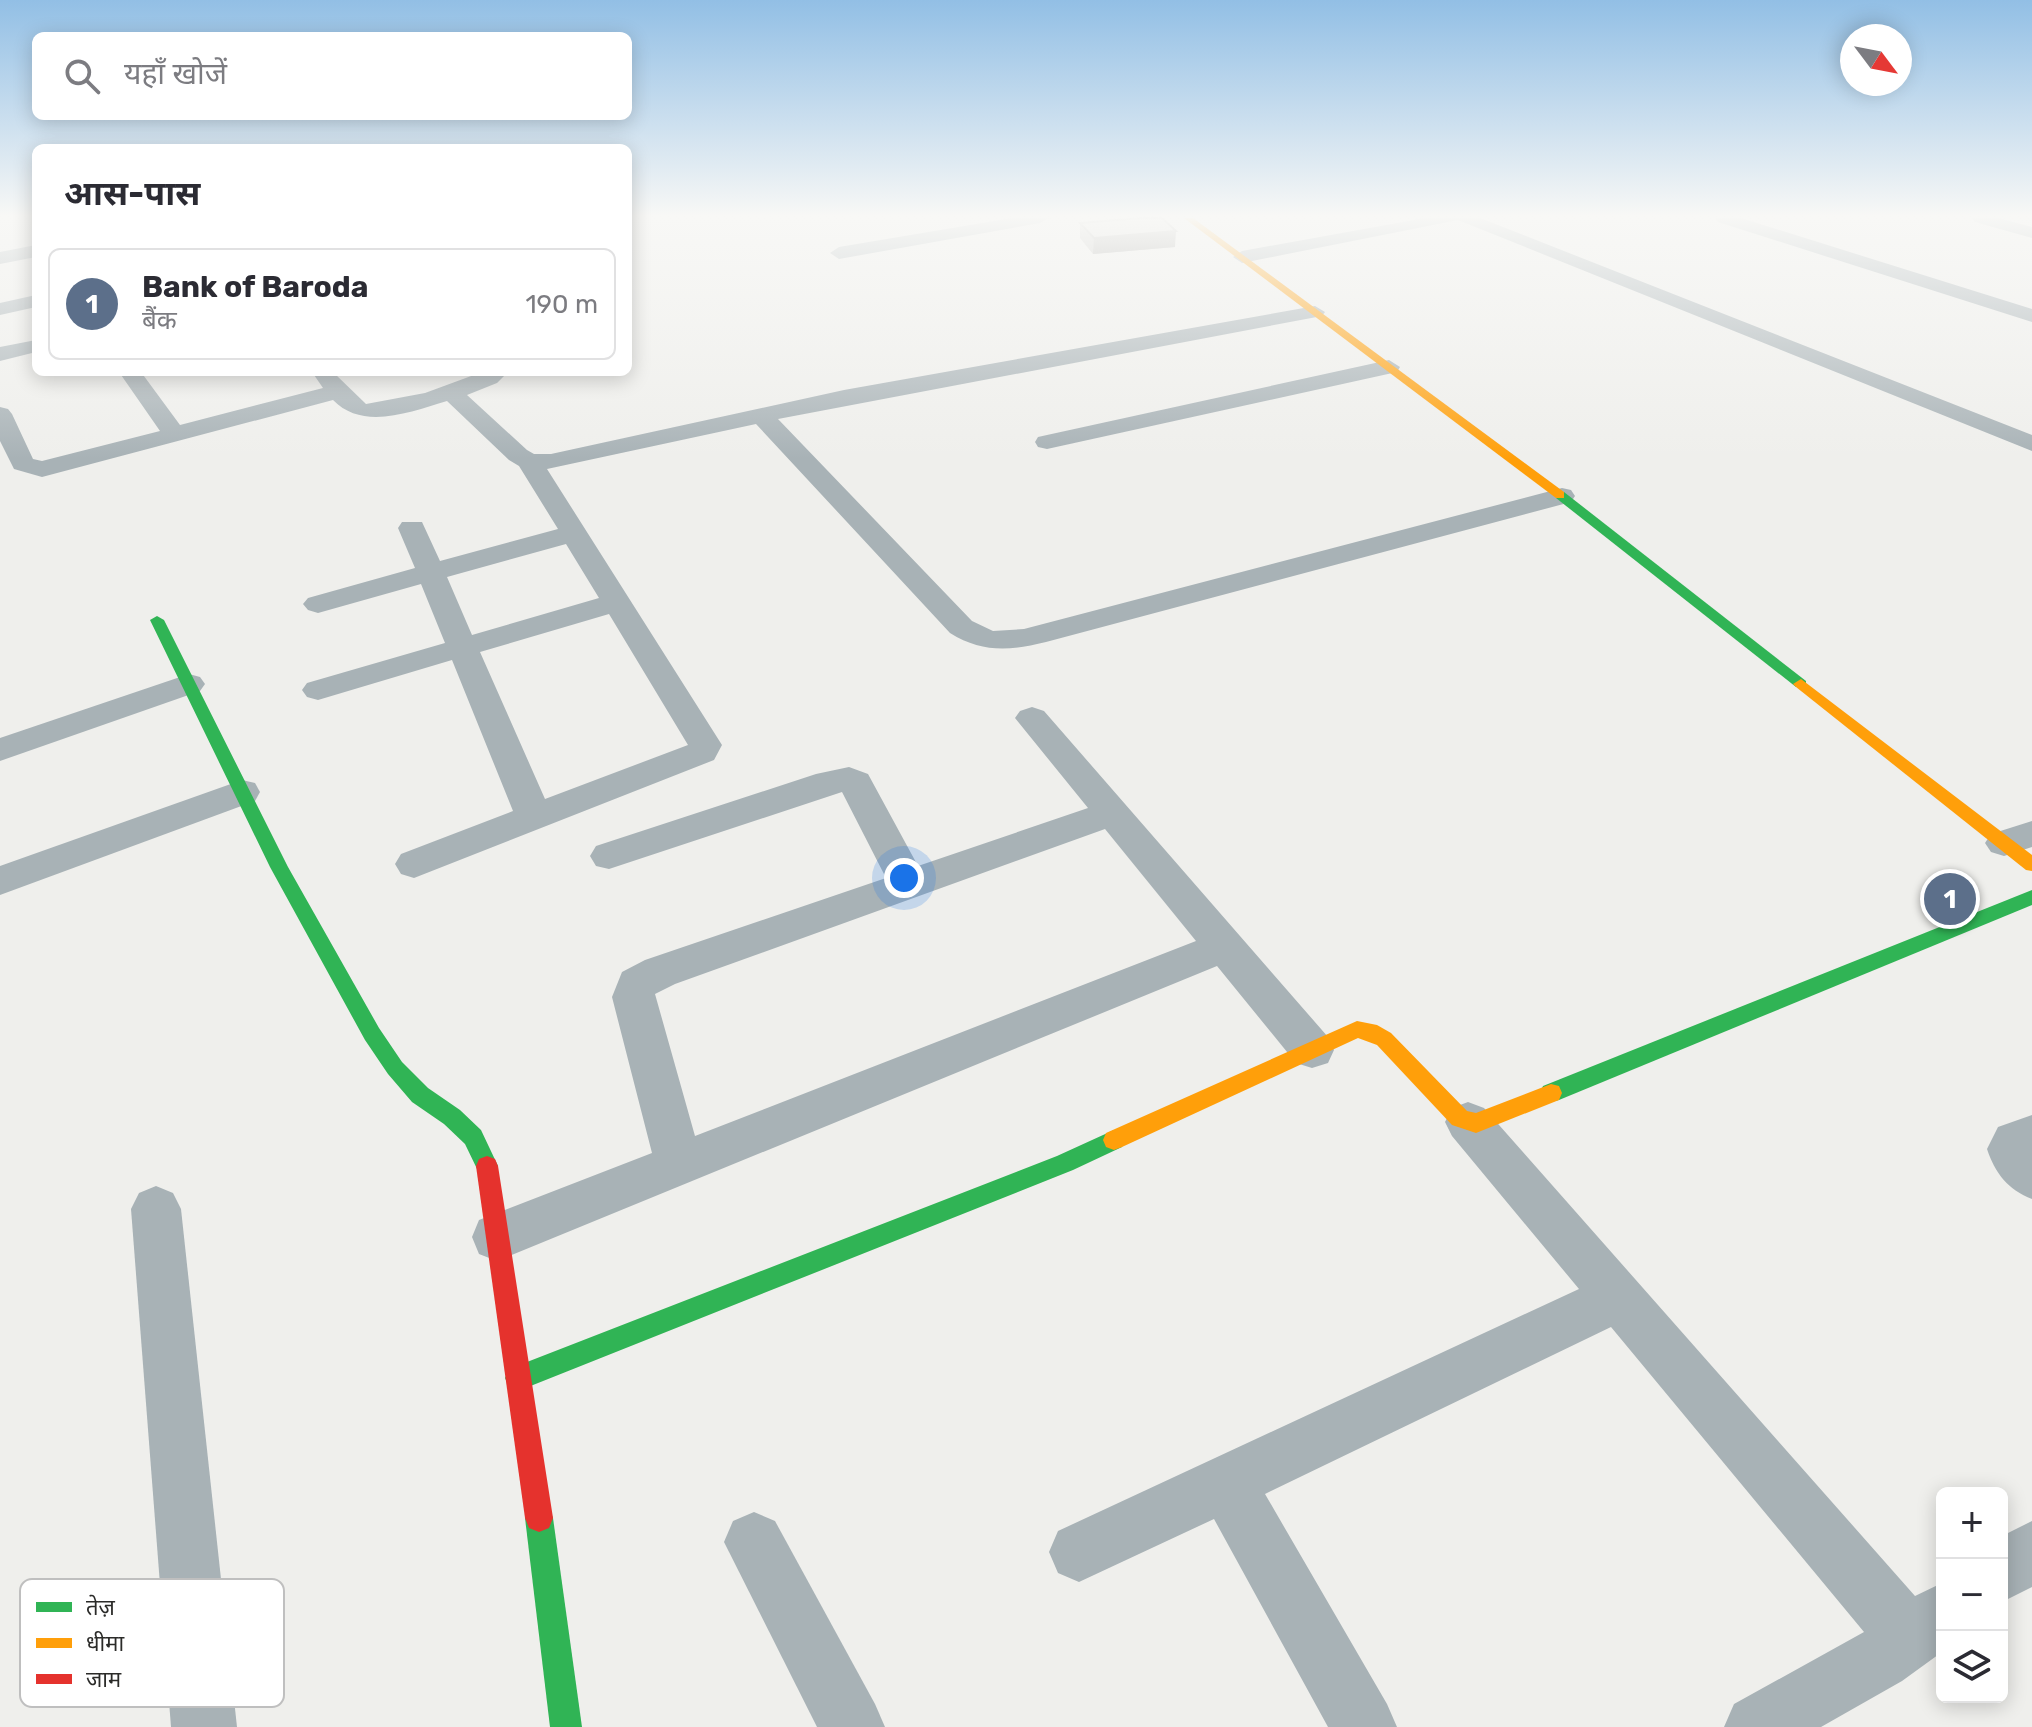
<!DOCTYPE html>
<html lang="hi">
<head>
<meta charset="utf-8">
<style>
	:root { --surface:#fff; --page:#f2f2f3; --text:#2b2b33; --muted:#7c7c81; --line:#e1e1e2; --accent:#70706d }
	body { margin:0; font-family:Rubik,"Noto Sans Devanagari",sans-serif; background:var(--page); color:var(--text) }
	.controls { position:absolute; right:24px; bottom:24px; display:grid; overflow:hidden; border-radius:12px; box-shadow:0 4px 20px #0003 }
	.controls button { width:72px; height:72px; display:grid; place-items:center; padding:0; border:0; border-bottom:2px solid var(--line); background:var(--surface); color:var(--text); font:40px sans-serif }
	.compass { position:absolute; left:1840px; top:24px; width:72px; height:72px; border-radius:50%; background:var(--surface); box-shadow:0 4px 20px #0003; rotate:122deg }
	.you { position:absolute; left:904px; top:878px; width:28px; height:28px; margin:-20px; border:6px solid #fff; border-radius:50%; background:#1a73e8; box-shadow:0 0 0 12px #1a73e833 }
	.badge { display:grid; place-items:center; width:52px; height:52px; border-radius:50%; background:var(--accent); color:#fff; font-size:26px; font-weight:700 }
	.pin { position:absolute; translate:-50% -50%; border:4px solid #fff; box-shadow:0 2px 8px #0006 }
	.list { margin:0; padding:0; list-style:none }
	h2 { display:flex; justify-content:space-between; align-items:center; height:104px; margin:0; padding:0 32px; font-size:34px }
	h2 small { font-size:26px; font-weight:400; color:var(--muted) }
	.list li { display:grid; grid-template-columns:52px 1fr auto; gap:24px; align-items:center; box-sizing:border-box; height:112px; margin:0 16px 16px; padding:0 16px; border:2px solid var(--line); border-radius:12px }
	.list b { display:block; font-size:30px; white-space:nowrap }
	.list p { margin:0; font-size:26px; white-space:nowrap; color:var(--muted) }
	.list em { font-size:26px; font-style:normal; color:var(--muted) }
	.icon { flex:none; width:44px; height:44px; fill:none; stroke:currentColor; stroke-width:2; stroke-linecap:round; stroke-linejoin:round }
	.map { position:relative; flex:none; width:2032px; height:1727px; overflow:hidden }
	.search { position:absolute; background:var(--surface); box-shadow:0 4px 20px #0003; left:32px; top:32px; width:600px; height:88px; display:flex; align-items:center; gap:20px; box-sizing:border-box; padding:0 28px; border-radius:12px; color:var(--muted); font-size:30px }
	.panel { position:absolute; background:var(--surface); box-shadow:0 4px 20px #0003; left:32px; top:144px; width:600px; height:232px; border-radius:12px }
	.map>svg:first-child { display:block }
	.lines { fill:none; stroke-linecap:round; stroke-linejoin:round }
	.street { fill:#a8b2b6; fill-rule:evenodd }
	.fast { fill:#30b455; fill-rule:evenodd }
	.slow { fill:#ff9f0a; fill-rule:evenodd }
	.jam { fill:#e5322d; fill-rule:evenodd }
	.wall { fill:#b8b8b6 }
	.shaded-wall { fill:#969694 }
	.building { fill:#d6d6d4; stroke:#969694; stroke-width:2 }
	.key { fill:#fff; stroke:#bfbfbf; stroke-width:2 }
	.key-label { font-size:22px; fill:#2b2b29 }
</style>
</head>
<body>
<div class="map">
<svg width="2032" height="1727" viewBox="0 0 2032 1727">
	<rect width="100%" height="100%" fill="#efefec"/>
	<g class="lines">
		<!-- street -->
		<g class="street">
			<path d="M1012,218H1049L1040,223L839,259L830,253L839,247Z"/>
			<path d="M1425,218H1480L2032,435V451L1458,220L1242,263L1233,257L1242,251Z"/>
			<path d="M1715,218H1741L2032,309V322L1718,222Z"/>
			<path d="M1972,218H1998L2032,227V238L1975,222Z"/>
			<path d="M36,245V257L0,264V252Z"/>
			<path d="M36,295V307L0,315V303Z"/>
			<path d="M1315,306L1325,312L1322,316L778,419L972,621L993,631L1024,629L1562,488L1571,490L1575,496L1571,502L1046,642C1010,651 982,653 950,633L756,424L547,469L722,745L714,760L414,878L401,874L395,864L401,854L513,811L452,660L318,700L307,697L302,690L307,683L445,643L421,584L318,613L308,610L303,604L308,598L415,568L398,528L402,522H422L440,561L558,529L519,466L509,460L447,401C410,412 363,431 333,400L42,477L14,469L0,441V407L8,409L12,414L33,459L42,461L160,431L119,372H141L180,425L323,388L312,372H333L366,404L425,393L482,372H508L497,383L467,395L527,450L534,454H551L844,390ZM566,544L599,598L472,635L447,577ZM609,614L688,745L545,799L480,652Z"/>
			<path d="M36,340V352L0,361V347Z"/>
			<path d="M1389,360L1400,367L1397,372L1047,449L1038,447L1035,442L1038,437L1047,435Z"/>
			<path d="M189,674L200,677L205,684L200,691L0,761V738Z"/>
			<path d="M1032,707L1044,711L1328,1037L1334,1050L1328,1063L1312,1068L1296,1063L1217,966L497,1261L479,1254L472,1237L479,1220L652,1153L612,997L622,972L645,960L886,878L842,792L609,869L596,866L590,856L596,846L816,774L849,767L868,774L918,866L1088,808L1015,718L1020,711ZM1105,829L1196,941L695,1136L655,994L675,984Z"/>
			<path d="M242,780L255,783L260,792L255,801L0,895V866Z"/>
			<path d="M2032,821V847L2004,856L1991,852L1985,843L1991,834Z"/>
			<path d="M1468,1102L1484,1108L1915,1596L1942,1583V1652L1902,1681L1821,1727H1724L1734,1704L1864,1632L1611,1327L1265,1494L1387,1704L1397,1727H1328L1214,1519L1079,1582L1058,1573L1049,1552L1058,1531L1579,1289L1452,1136L1445,1122L1452,1108Z"/>
			<path d="M2032,1115V1199C2008,1190 1995,1173 1987,1149L1998,1127Z"/>
			<path d="M156,1186L173,1193L181,1209L237,1727H171L131,1209L139,1193Z"/>
			<path d="M754,1512L775,1521L875,1704L885,1727H817L724,1542L733,1521Z"/>
			<path d="M2032,1521V1587L2002,1602V1536Z"/>
		</g>
		<!-- fast -->
		<g class="fast">
			<path d="M1556,492H1564L1806,681V687H1796L1556,498Z"/>
			<path d="M157,616L164,620L288,867L379,1028L402,1062L428,1088L460,1110L481,1130L498,1166L495,1173L487,1176L479,1173L465,1144L444,1124L412,1102L388,1074L365,1040L270,867L150,620Z"/>
			<path d="M2032,890V905L1559,1100L1551,1102L1543,1100L1540,1093L1543,1086Z"/>
			<path d="M1114,1130L1122,1133L1125,1140L1122,1147L1073,1170L518,1391L509,1387L505,1378L509,1369L1057,1156Z"/>
			<path d="M539,1504L549,1508L553,1518L582,1727H550L525,1518L529,1508Z"/>
		</g>
		<!-- slow -->
		<g class="slow">
			<path d="M1184,218H1193L1564,492V498H1556Z"/>
			<path d="M1801,679L2032,855V871L2026,870L1796,687L1793,684Z"/>
			<path d="M1357,1021L1377,1025L1391,1033L1467,1111L1476,1113L1551,1084L1559,1086L1562,1093L1559,1100L1476,1133L1452,1125L1377,1045L1358,1038L1122,1147L1114,1150L1106,1147L1103,1140L1106,1133Z"/>
		</g>
		<!-- jam -->
		<path class="jam" d="M487,1156L495,1159L498,1166L553,1518L549,1528L539,1532L529,1528L525,1518L476,1166L479,1159Z"/>
	</g>
	<!-- wall -->
	<path class="wall" d="M1080,223L1175,247L1093,254L1080,238Z"/>
	<!-- shaded-wall -->
	<path class="shaded-wall" d="M1176,231L1175,247L1093,254L1094,238Z"/>
	<!-- building -->
	<path class="building" d="M1141,218H1162L1176,231L1094,238L1080,223Z"/>
	<!-- sky -->
	<linearGradient id="sky" x2="0" y2="1"><stop stop-color="#92bfe5"/><stop offset="0.47" stop-color="#f8f8f6"/><stop offset="1" stop-color="#f8f8f6" stop-opacity="0"/></linearGradient>
	<rect width="2032" height="459" fill="url(#sky)"/>
	<!-- legend -->
	<rect x="20" y="1579" width="264" height="128" rx="12" class="key"/>
	<rect x="36" y="1602" width="36" height="10" fill="#30b455"/>
	<rect x="36" y="1638" width="36" height="10" fill="#ff9f0a"/>
	<rect x="36" y="1674" width="36" height="10" fill="#e5322d"/>
	<g class="key-label">
		<text x="86" y="1615">तेज़</text>
		<text x="86" y="1651">धीमा</text>
		<text x="86" y="1687">जाम</text>
	</g>
</svg>
<div class="controls">
<button>+</button>
<button>−</button>
<button><svg class="icon" aria-label="layers" viewBox="0 0 24 24"><path d="M12 4l9 5-9 5-9-5zM3 14l9 5 9-5"/></svg></button>
</div>
<svg class="compass" viewBox="-18 -18 36 36"><path d="M0-13l5 13h-10z" fill="#e53935"/><path d="M0 13l5-13h-10z" fill="#7c7c81"/></svg>
<div class="you"></div>
<div class="pin badge" style="left:1950px;top:899px;background:#5c6f8a">1</div>
<div class="search"><svg class="icon" aria-label="search" viewBox="0 0 24 24"><circle cx="10" cy="10" r="6"/><path d="M15 15l6 6"/></svg>यहाँ खोजें</div>
<section class="panel">
<h2>आस-पास<small></small></h2>
<ul class="list">
<li><span class="badge" style="background:#5c6f8a">1</span><div><b>Bank of Baroda</b><p>बैंक</p></div><em>190 m</em></li>
</ul>
</section>
</div>
</body>
</html>
